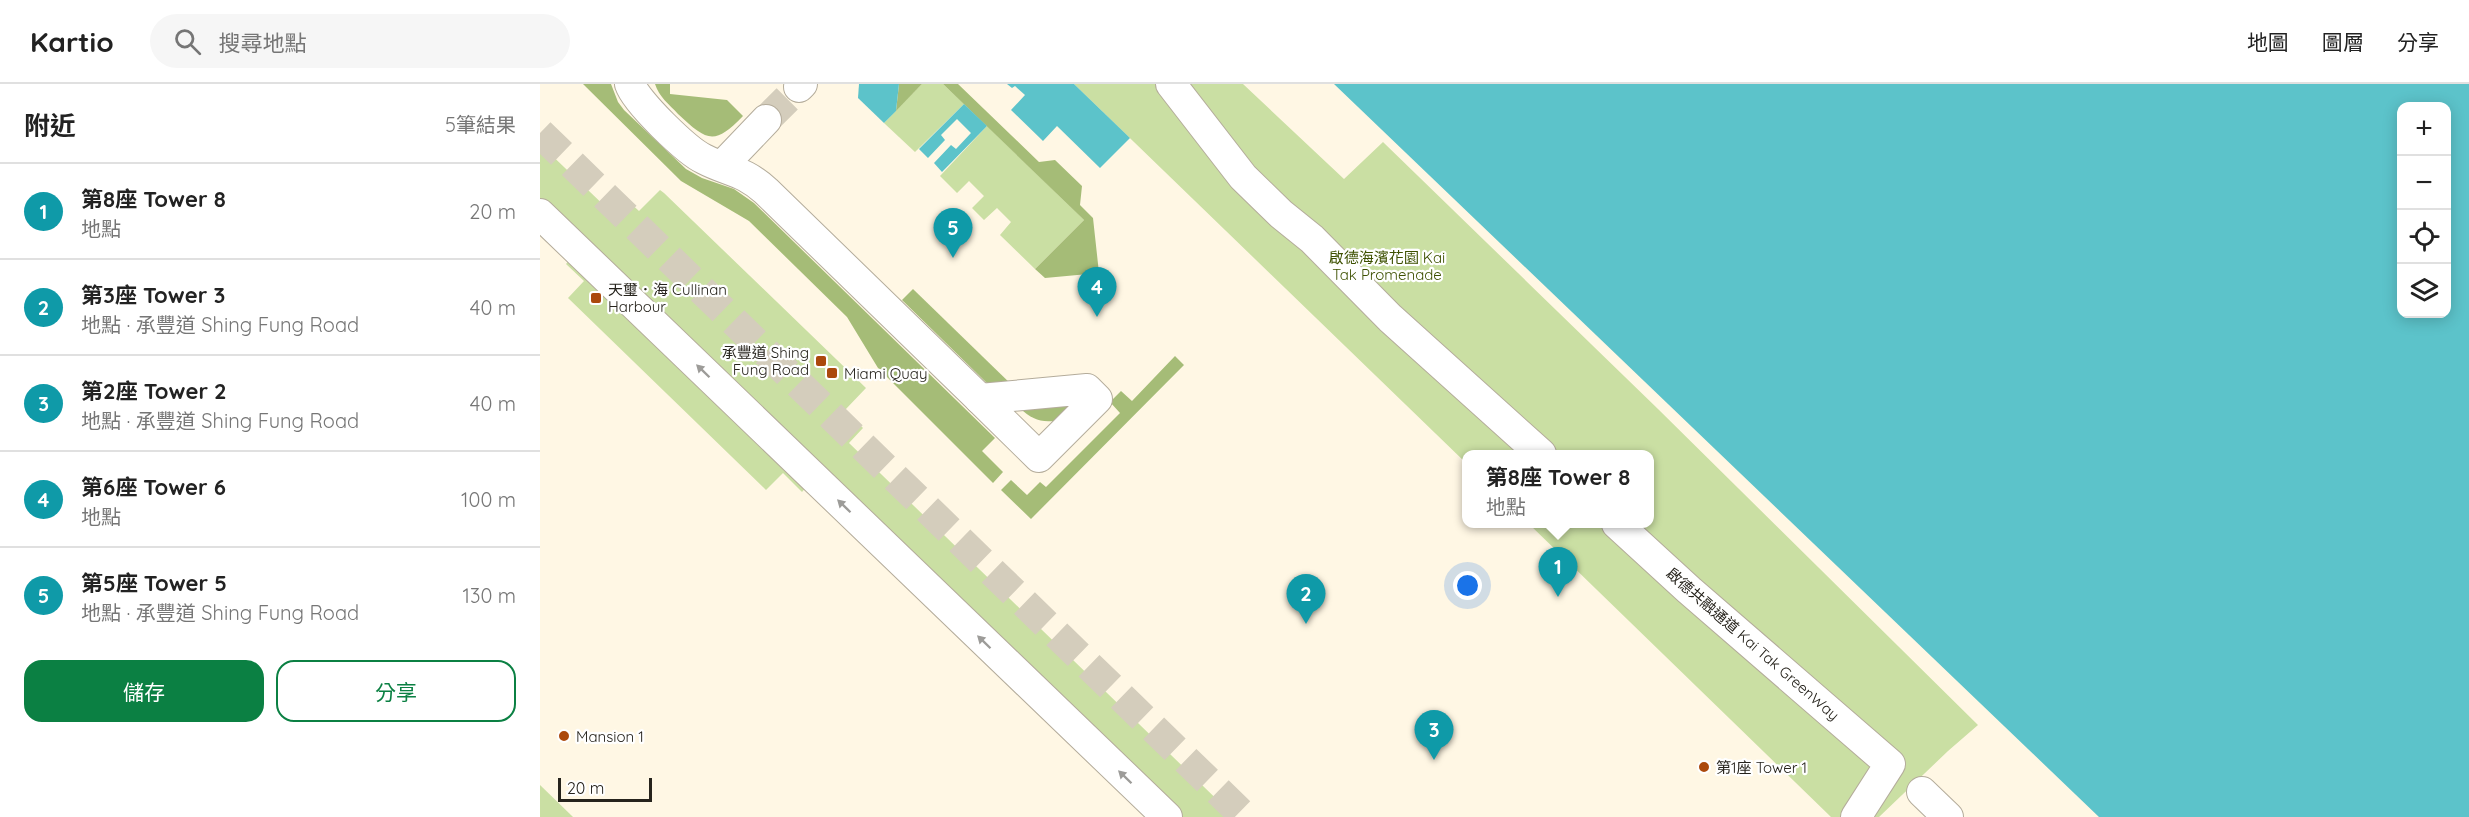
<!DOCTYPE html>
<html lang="zh-TW">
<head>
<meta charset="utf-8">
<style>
	:root { --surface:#fff; --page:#f6f6f6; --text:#222; --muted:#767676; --line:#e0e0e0; --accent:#0b8043 }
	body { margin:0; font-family:Quicksand,"Noto Sans TC",sans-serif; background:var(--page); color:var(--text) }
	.controls { position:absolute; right:18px; top:18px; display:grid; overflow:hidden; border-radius:12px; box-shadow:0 3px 15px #0003 }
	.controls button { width:54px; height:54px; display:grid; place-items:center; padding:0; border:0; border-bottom:2px solid var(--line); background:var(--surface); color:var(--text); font:30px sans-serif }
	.scale { position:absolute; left:18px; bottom:15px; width:94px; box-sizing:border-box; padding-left:6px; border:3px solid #26231c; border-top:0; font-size:16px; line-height:21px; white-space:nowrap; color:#26231c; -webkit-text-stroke:4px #fff; paint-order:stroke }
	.you { position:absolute; left:928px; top:502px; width:21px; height:21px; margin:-15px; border:4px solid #fff; border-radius:50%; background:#1a73e8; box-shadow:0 0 0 9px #1a73e833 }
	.badge { display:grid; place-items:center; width:39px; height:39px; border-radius:50%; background:var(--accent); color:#fff; font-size:20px; font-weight:700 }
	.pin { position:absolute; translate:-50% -50px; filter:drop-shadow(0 2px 3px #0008) }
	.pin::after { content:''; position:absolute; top:32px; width:21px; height:18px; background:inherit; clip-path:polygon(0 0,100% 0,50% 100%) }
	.popup { position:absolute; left:922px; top:366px; width:192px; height:78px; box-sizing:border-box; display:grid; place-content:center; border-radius:12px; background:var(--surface); filter:drop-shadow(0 2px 4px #0005); font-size:20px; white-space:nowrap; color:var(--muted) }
	.popup b { font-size:22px; color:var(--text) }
	.popup::after { content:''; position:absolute; left:50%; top:100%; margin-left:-12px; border:12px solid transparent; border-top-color:var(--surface) }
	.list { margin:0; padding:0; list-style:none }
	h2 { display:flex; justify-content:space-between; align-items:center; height:78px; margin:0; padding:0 24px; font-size:26px }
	h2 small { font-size:20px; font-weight:400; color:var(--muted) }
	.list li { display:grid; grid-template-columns:39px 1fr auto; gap:18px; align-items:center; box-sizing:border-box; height:96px; padding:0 24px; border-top:2px solid var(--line) }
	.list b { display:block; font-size:22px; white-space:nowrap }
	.list p { margin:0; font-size:20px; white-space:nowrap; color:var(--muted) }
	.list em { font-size:20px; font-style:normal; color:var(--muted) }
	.actions { display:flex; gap:12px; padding:18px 24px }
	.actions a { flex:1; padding:14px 0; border:2px solid var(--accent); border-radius:18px; text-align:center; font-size:21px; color:var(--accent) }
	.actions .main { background:var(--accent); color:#fff }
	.icon { flex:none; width:33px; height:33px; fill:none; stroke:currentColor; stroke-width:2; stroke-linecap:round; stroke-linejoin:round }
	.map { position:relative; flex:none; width:1929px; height:733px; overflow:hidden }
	header { display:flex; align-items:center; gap:36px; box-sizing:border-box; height:84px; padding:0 30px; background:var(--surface); border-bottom:2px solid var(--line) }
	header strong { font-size:28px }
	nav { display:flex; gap:33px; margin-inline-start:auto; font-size:21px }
	.search { width:420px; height:54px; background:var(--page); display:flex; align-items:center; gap:15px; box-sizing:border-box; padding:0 21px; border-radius:33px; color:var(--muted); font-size:22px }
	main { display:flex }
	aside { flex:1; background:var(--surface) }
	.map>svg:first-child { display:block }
	.green { fill:#cadfa3 }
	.forest { fill:#a5bc77 }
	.water { fill:#5cc3ca; fill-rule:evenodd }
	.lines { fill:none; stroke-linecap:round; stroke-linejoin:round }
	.minor-tunnel { stroke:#d4cdbc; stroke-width:30; stroke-dasharray:30 15; stroke-linecap:butt }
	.minor-casing { stroke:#b4ac9b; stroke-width:32 }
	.minor { stroke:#fff; stroke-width:30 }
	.oneway { fill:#9d9c99 }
	.poi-dot { fill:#ab490d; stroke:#fff; stroke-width:2 }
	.labels { text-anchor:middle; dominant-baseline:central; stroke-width:4.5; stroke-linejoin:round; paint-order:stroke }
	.park-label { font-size:15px; fill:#3d5000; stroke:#fff }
	.poi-label { font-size:15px; fill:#26231c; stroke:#fff; text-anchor:start }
	.street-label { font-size:15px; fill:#26231c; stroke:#fff }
</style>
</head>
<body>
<header>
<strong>Kartio</strong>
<div class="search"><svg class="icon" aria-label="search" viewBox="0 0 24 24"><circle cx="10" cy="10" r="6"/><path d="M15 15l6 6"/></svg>搜尋地點</div>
<nav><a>地圖</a><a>圖層</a><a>分享</a></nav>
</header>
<main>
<aside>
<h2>附近<small>5筆結果</small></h2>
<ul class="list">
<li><span class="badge" style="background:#0f9aa8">1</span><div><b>第8座 Tower 8</b><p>地點</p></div><em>20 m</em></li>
<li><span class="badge" style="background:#0f9aa8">2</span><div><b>第3座 Tower 3</b><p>地點 · 承豐道 Shing Fung Road</p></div><em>40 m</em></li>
<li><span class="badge" style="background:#0f9aa8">3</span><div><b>第2座 Tower 2</b><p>地點 · 承豐道 Shing Fung Road</p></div><em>40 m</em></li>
<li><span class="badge" style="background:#0f9aa8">4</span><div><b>第6座 Tower 6</b><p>地點</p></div><em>100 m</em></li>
<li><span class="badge" style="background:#0f9aa8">5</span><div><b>第5座 Tower 5</b><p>地點 · 承豐道 Shing Fung Road</p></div><em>130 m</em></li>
</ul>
<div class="actions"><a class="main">儲存</a><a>分享</a></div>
</aside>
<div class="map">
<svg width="1929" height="733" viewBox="0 0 1929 733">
	<rect width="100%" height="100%" fill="#fff7e4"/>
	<!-- green -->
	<g class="green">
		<path d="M382,0H403L424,20L375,68L344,39Z"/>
		<path d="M534,0H703L804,95L843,58L1118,325L1438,641L1408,667L1339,733H1291L989,440H1110V370H926V379Z"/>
		<path d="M447,42L544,136L495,185L460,151L471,138L457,124L444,136L432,124L444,112L429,97L417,109L400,92Z"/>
		<path d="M0,60L73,130L87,116L99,127L120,106L124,109L326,304L305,326L323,344L309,359L695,733H627L275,393L262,408L243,389L226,406L28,214L44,197L26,180L39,165L0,127Z"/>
		<path d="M0,701L33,733H0Z"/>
	</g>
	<!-- forest -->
	<g class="forest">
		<path d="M43,0H71L78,18L84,26L146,85L162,94L194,105L214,119L455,354L442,367L463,388L453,399L338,284L307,233L209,137L141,97Z"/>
		<path d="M115,0H130V10L187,16L203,32C174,62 167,57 138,30C129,20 119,13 115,0Z"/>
		<path d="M359,0H382L356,27Z"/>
		<path d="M403,0H418L499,78L515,76L542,102L540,121L553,134L559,189L505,194L495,185L544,136Z"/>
		<path d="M373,205L475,304L454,306L362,216Z"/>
		<path d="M635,272L644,281L491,435L461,406L471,396L487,411L500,398L506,403L580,329L570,318L581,307L592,317Z"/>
		<path d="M535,315L523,335C505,340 493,337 480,324Z"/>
	</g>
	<!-- water -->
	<g class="water">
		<path d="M319,0H359L356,27L344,39L318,14Z"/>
		<path d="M467,0H534L590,54L560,84L517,42L503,57L471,26L485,11L475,2L472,4Z"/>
		<path d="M794,0H1929V733H1559ZM1906,22V230H1862V22Z"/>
		<path d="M424,20L447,42L402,88L394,79L411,61L416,65L431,49L417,35L401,51L405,56L388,74L379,65Z"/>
	</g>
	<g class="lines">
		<!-- minor-tunnel -->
		<g class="minor-tunnel">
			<path d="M226,36L259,3"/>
			<path d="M0,49L705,733"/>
		</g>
		<defs>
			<g id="minor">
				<path d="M90,0C96,18 147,67 164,75C189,88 203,86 226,107L440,315"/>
				<path d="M631,0L703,93L741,130L772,155L850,234L1001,370"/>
				<path d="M259,3L262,0"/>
				<path d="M182,82L226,36"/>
				<path d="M0,130L627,733"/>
				<path d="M547,305L557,315L499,373L440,315Z"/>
				<path d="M1077,440L1149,506L1350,680L1316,733"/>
				<path d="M1382,708L1408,733"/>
			</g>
		</defs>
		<!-- minor casing -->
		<use href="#minor" class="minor-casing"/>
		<!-- minor -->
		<use href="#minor" class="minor"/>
	</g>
	<!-- one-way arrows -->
	<defs><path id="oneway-solid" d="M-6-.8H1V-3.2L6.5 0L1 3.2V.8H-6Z" transform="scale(1.5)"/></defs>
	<g class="oneway">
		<use href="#oneway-solid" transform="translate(163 287) rotate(-136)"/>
		<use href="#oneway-solid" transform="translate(304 422) rotate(-136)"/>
		<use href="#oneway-solid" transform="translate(444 558) rotate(-136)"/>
		<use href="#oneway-solid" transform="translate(585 693) rotate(-136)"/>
	</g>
	<!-- markers -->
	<g class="poi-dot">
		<rect x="50" y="208" width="12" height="12" rx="3"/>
		<rect x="275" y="271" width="12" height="12" rx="3"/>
		<rect x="286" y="283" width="12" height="12" rx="3"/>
		<circle cx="24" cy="652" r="6"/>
		<circle cx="1164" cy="683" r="6"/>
	</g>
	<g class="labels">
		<!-- park labels -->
		<g class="park-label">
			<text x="847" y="173">啟德海濱花園 Kai<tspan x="847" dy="17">Tak Promenade</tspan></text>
		</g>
		<!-- poi labels -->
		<g class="poi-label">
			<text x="68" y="205">天璽．海 Cullinan<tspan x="68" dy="17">Harbour</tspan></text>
			<text x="269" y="268" text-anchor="end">承豐道 Shing<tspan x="269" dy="17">Fung Road</tspan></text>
			<text x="304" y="289">Miami Quay</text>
			<text x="36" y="652">Mansion 1</text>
			<text x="1176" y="683">第1座 Tower 1</text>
		</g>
		<!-- street labels -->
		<g class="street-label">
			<text transform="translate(1213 560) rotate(41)">啟德共融通道 Kai Tak GreenWay</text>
		</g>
	</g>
</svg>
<div class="controls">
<button>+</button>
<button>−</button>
<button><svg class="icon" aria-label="locate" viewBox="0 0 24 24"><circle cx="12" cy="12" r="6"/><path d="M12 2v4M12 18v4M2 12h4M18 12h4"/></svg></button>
<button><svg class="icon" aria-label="layers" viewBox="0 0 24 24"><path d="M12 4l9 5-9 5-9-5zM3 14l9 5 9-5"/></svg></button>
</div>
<div class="scale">20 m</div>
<div class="you"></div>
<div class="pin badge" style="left:1018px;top:513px;background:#0f9aa8">1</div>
<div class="popup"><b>第8座 Tower 8</b>地點</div>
<div class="pin badge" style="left:766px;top:540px;background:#0f9aa8">2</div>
<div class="pin badge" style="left:894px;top:676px;background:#0f9aa8">3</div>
<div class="pin badge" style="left:557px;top:233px;background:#0f9aa8">4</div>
<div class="pin badge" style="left:413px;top:174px;background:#0f9aa8">5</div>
</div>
</main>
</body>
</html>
